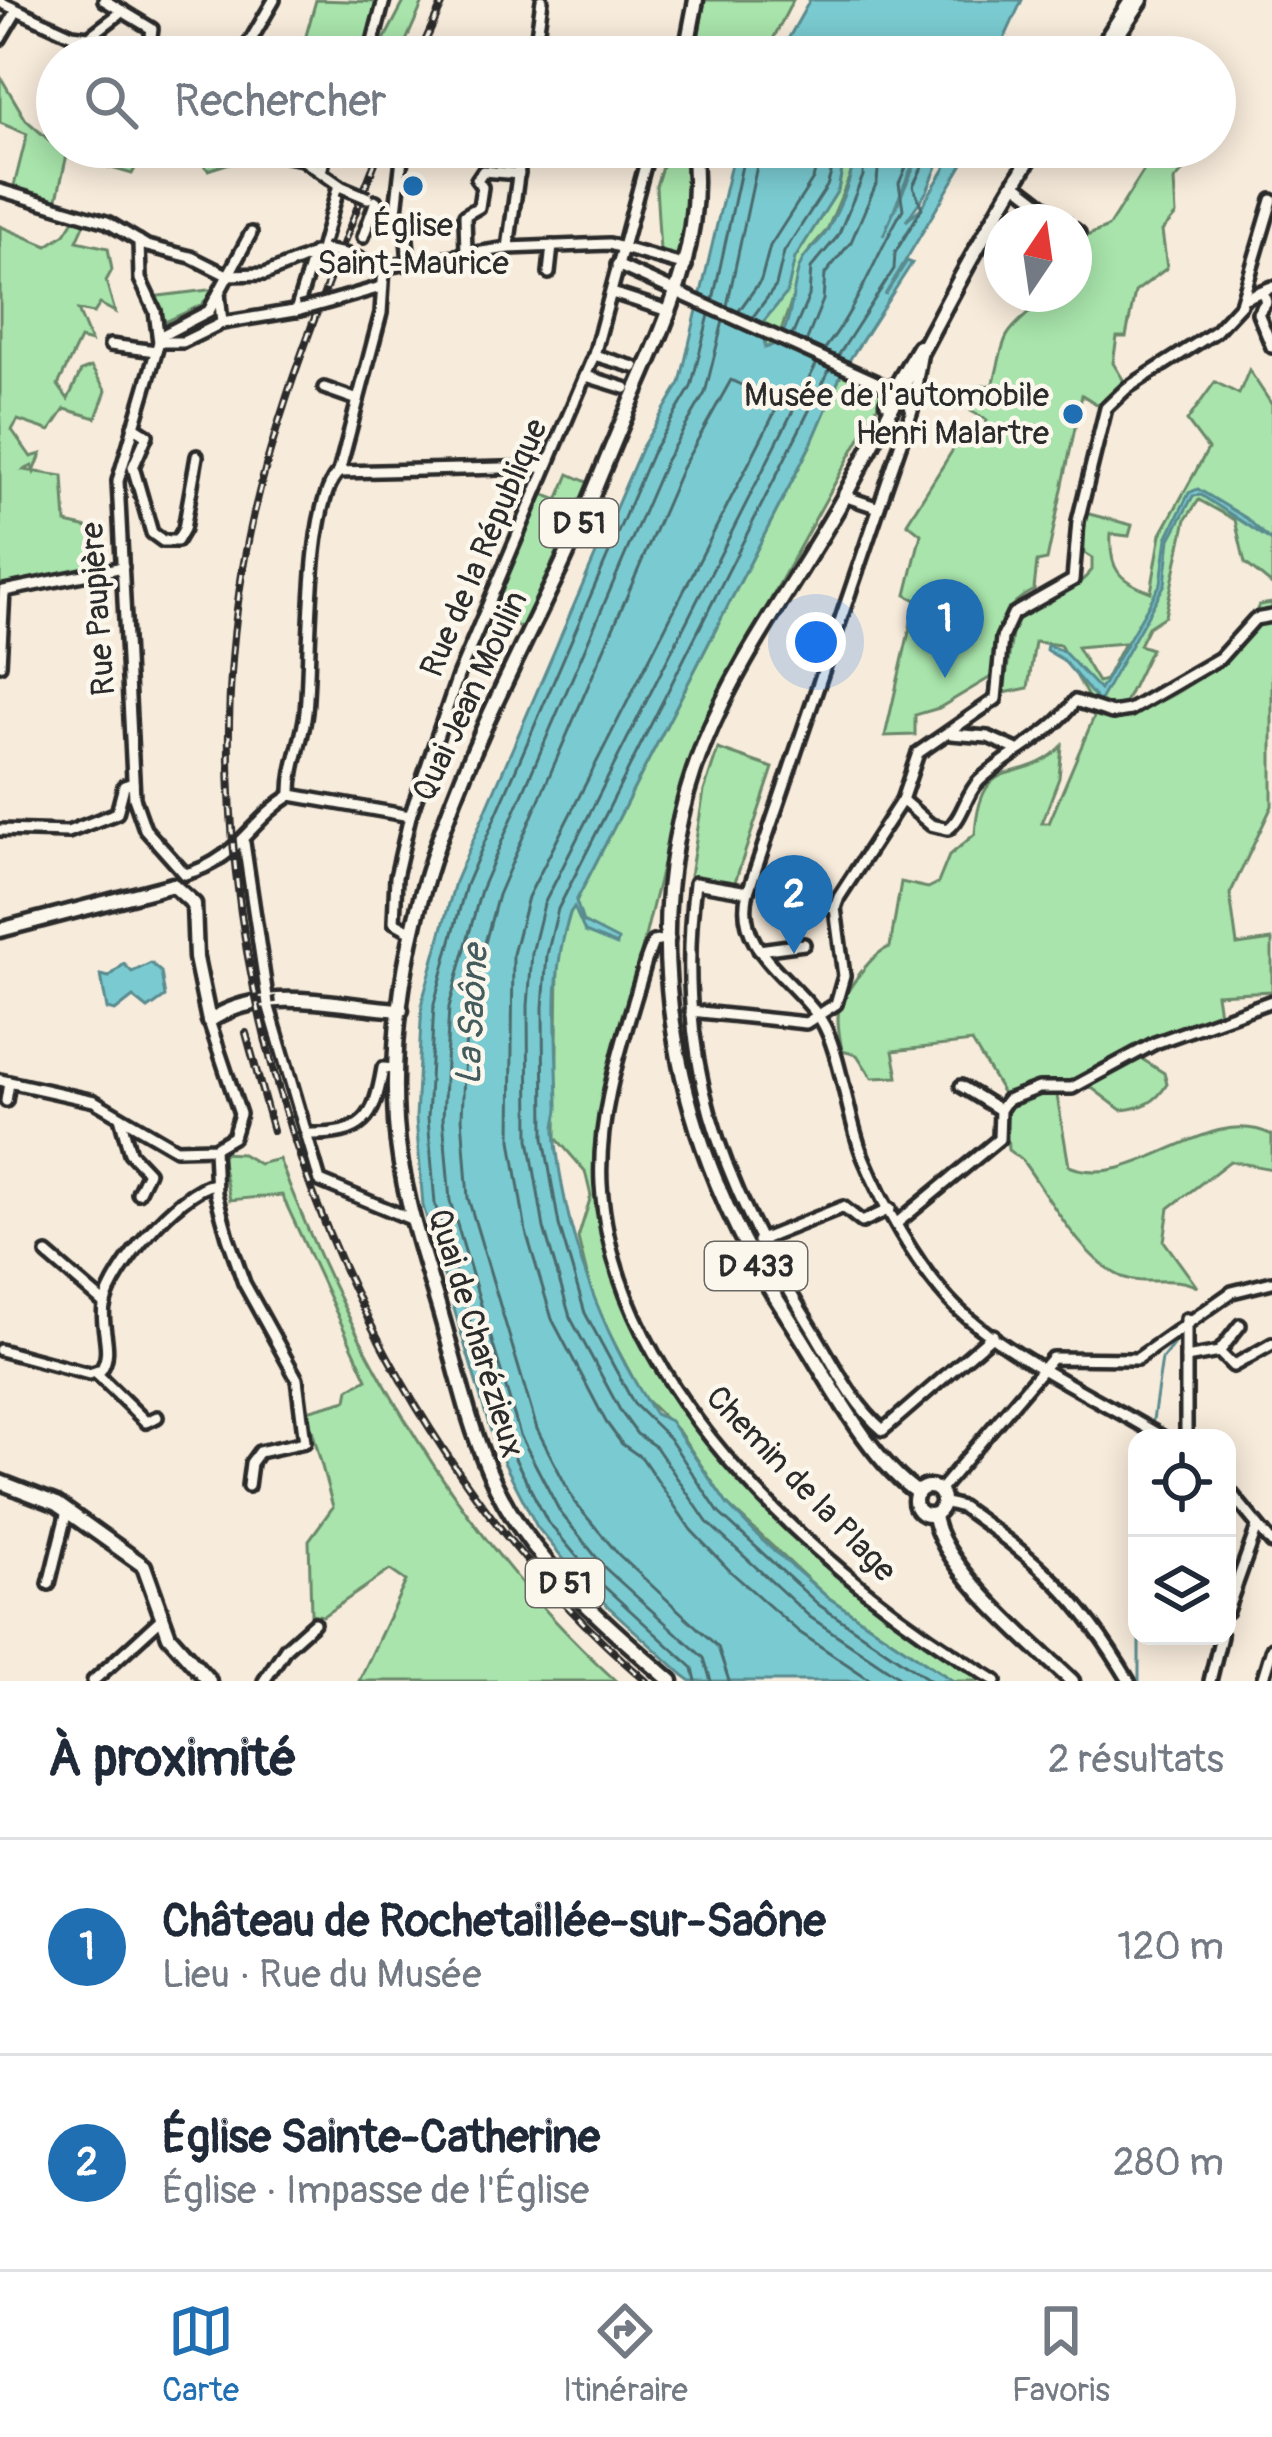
<!DOCTYPE html>
<html lang="fr">
<head>
<meta charset="utf-8">
<style>
	:root { --surface:#fff; --page:#f2f2f3; --text:#1f2937; --muted:#747a83; --line:#e0e1e3; --accent:#1f6fb2 }
	body { margin:0; font-family:Pangolin,sans-serif; background:var(--page); color:var(--text) }
	.controls { position:absolute; right:36px; bottom:36px; display:grid; overflow:hidden; border-radius:24px; box-shadow:0 6px 30px #0003 }
	.controls button { width:108px; height:108px; display:grid; place-items:center; padding:0; border:0; border-bottom:3px solid var(--line); background:var(--surface); color:var(--text); font:60px sans-serif }
	.compass { position:absolute; left:984px; top:204px; width:108px; height:108px; border-radius:50%; background:var(--surface); box-shadow:0 6px 30px #0003; rotate:13deg }
	.you { position:absolute; left:816px; top:642px; width:42px; height:42px; margin:-30px; border:9px solid #fff; border-radius:50%; background:#1a73e8; box-shadow:0 0 0 18px #1a73e833 }
	.badge { display:grid; place-items:center; width:78px; height:78px; border-radius:50%; background:var(--accent); color:#fff; font-size:39px; font-weight:700 }
	.pin { position:absolute; translate:-50% -99px; filter:drop-shadow(0 3px 6px #0008) }
	.pin::after { content:''; position:absolute; top:63px; width:42px; height:36px; background:inherit; clip-path:polygon(0 0,100% 0,50% 100%) }
	.list { margin:0; padding:0; list-style:none }
	h2 { display:flex; justify-content:space-between; align-items:center; height:156px; margin:0; padding:0 48px; font-size:51px }
	h2 small { font-size:39px; font-weight:400; color:var(--muted) }
	.list li { display:grid; grid-template-columns:78px 1fr auto; gap:36px; align-items:center; box-sizing:border-box; height:216px; padding:0 48px; border-top:3px solid var(--line) }
	.list b { display:block; font-size:45px; white-space:nowrap }
	.list p { margin:0; font-size:39px; white-space:nowrap; color:var(--muted) }
	.list em { font-size:39px; font-style:normal; color:var(--muted) }
	.icon { flex:none; width:66px; height:66px; fill:none; stroke:currentColor; stroke-width:2; stroke-linecap:round; stroke-linejoin:round }
	.map { position:relative; flex:none; width:1272px; height:1681px; overflow:hidden }
	.search { position:absolute; background:var(--surface); box-shadow:0 6px 30px #0003; left:36px; right:36px; top:36px; height:132px; display:flex; align-items:center; gap:30px; box-sizing:border-box; padding:0 42px; border-radius:66px; color:var(--muted); font-size:45px }
	.sheet { height:588px; background:var(--surface) }
	nav { display:flex; justify-content:space-around; align-items:center; box-sizing:border-box; height:168px; border-top:3px solid var(--line); background:var(--surface); font-size:33px; color:var(--muted) }
	nav a { display:grid; justify-items:center; gap:6px }
	nav .on { color:var(--accent) }
	.map>svg:first-child { display:block }
	.green { fill:#a8e4ab; stroke:#6a886b; stroke-width:3; fill-rule:evenodd }
	.water { fill:#7acbd1; stroke:#5a8b8f; stroke-width:3; fill-rule:evenodd }
	.lines { fill:none; stroke-linecap:round; stroke-linejoin:round }
	.shore { stroke:#4b6b6d; stroke-width:3 }
	.stream { stroke:#5a8b8f; stroke-width:3 }
	.minor-casing { stroke:#2b2b2b; stroke-width:18 }
	.major-casing { stroke:#2b2b2b; stroke-width:21 }
	.minor { stroke:#fbf7ec; stroke-width:9 }
	.major { stroke:#fbf7ec; stroke-width:12 }
	.rail-casing { stroke:#2b2b2b; stroke-width:8 }
	.rail { stroke:#fbf7ec; stroke-width:3; stroke-dasharray:9; stroke-linecap:butt }
	.minor-bridge-casing { stroke:#2b2b2b; stroke-width:18; stroke-linecap:butt }
	.minor-bridge { stroke:#fbf7ec; stroke-width:9 }
	.poi-dot { fill:#1f6fb2; stroke:#fbf7ec; stroke-width:4.5 }
	.labels { text-anchor:middle; dominant-baseline:central; stroke-width:9; stroke-linejoin:round; paint-order:stroke }
	.shield { fill:#fbf7ec; stroke:#696865; stroke-width:3 }
	.shield-label { font-size:30px; font-weight:bold; fill:#2b2b2b }
	.poi-label { font-size:33px; fill:#2b2b2b; stroke:#fbf7ec }
	.street-label { font-size:33px; fill:#2b2b2b; stroke:#fbf7ec }
	.water-label { font-size:36px; font-style:italic; fill:#435b5d; stroke:#fbf7ec }
</style>
</head>
<body>
<div class="map">
<svg width="1272" height="1681" viewBox="0 0 1272 1681">
	<rect width="100%" height="100%" fill="#f7ebdb"/>
	<filter id="ink" filterUnits="userSpaceOnUse"><feTurbulence type="fractalNoise" baseFrequency=".00833" numOctaves="2"/><feDisplacementMap in="SourceGraphic" scale="24" xChannelSelector="R" yChannelSelector="G"/><feConvolveMatrix kernelMatrix="1 2 1 2 8 2 1 2 1" color-interpolation-filters="sRGB"/></filter>
	<g filter="url(#ink)">
		<!-- green -->
		<g class="green">
			<path d="M316,0L380,2L365,57H300Z"/>
			<path d="M405,0H424L399,57H375Z"/>
			<path d="M705,0H793L764,57H695Z"/>
			<path d="M0,76L26,120L57,147H223L264,152L208,170L189,147L172,158L139,161L132,174L67,155L56,203L14,186L27,134L0,123Z"/>
			<path d="M668,147H685L688,216L682,256L660,251L656,186Z"/>
			<path d="M1186,147H1205L1174,181L1176,215L1162,231L1167,268L1135,292L1126,337H1117L1113,363L1124,381L1100,406L1082,395L1047,560L1037,562L1034,590C999,606 992,639 996,674L939,708L915,715V735L885,736L914,610L924,604L906,595L921,534L907,523L959,440L984,434L987,420L971,411L979,386L993,385C998,370 1000,349 1007,336C1016,320 1034,312 1047,294H1074V251L1084,237L1108,227L1148,164L1169,163Z"/>
			<path d="M852,152V171L827,230L810,249L777,342L766,348L763,322L782,296L795,258L838,190L843,164Z"/>
			<path d="M76,217L86,221L77,241L108,248L112,270L106,281L115,312L100,304L94,313L78,310L91,342L80,339L58,385L68,399L81,371L91,367L106,391L96,418L65,409L50,431L18,420L12,430L31,457L41,454L34,472L32,466L24,470L63,476L66,523L88,528L99,537L102,566L0,586V226L47,246L65,234Z"/>
			<path d="M216,289L201,305L165,322L158,301L151,297Z"/>
			<path d="M843,370L884,388V394L706,717L684,779L641,953L646,954L612,1076L599,1168L603,1213L640,1329L713,1442L855,1587L992,1681H953L826,1596L727,1504L679,1432L643,1397L595,1307L578,1238L591,1196L585,1171L556,1138L558,957L570,913L811,444Z"/>
			<path d="M1249,370L1272,405V585L1245,563L1235,520L1199,500L1186,519L1165,616L1148,627L1139,645L1151,649L1119,715C1175,704 1238,657 1259,605L1272,603V806L1230,894L1237,945L1272,940V991L1216,994L1219,1014L1162,1036L1134,1054L1164,1073L1167,1084C1156,1103 1142,1108 1121,1110L1080,1079L1056,1090L1069,1166C1136,1193 1207,1102 1272,1135V1169L1230,1161L1169,1208L1164,1241L1197,1287C1172,1274 1147,1287 1122,1277C1080,1258 1048,1195 1022,1160L1008,1150L1005,1097L972,1042L893,1051L898,1077L872,1078L857,1055L842,1051C840,1037 836,1022 839,1009C845,992 872,952 890,947L901,882L928,888L938,883L949,856L975,834C981,748 1021,789 1062,746L1059,778L1042,823H1049L1096,712L1060,645L1035,642L1028,688L1004,693L1014,619C1038,598 1071,597 1092,570V558L1084,553L1085,513L1132,525L1129,536L1111,534C1109,569 1119,581 1151,592L1161,534L1208,449L1187,421L1215,382L1239,394ZM1124,643L1105,680L1098,682L1077,647Z"/>
			<path d="M569,474L589,483L522,628L489,616L540,493L558,500Z"/>
			<path d="M718,749L773,768L734,885L690,876L704,791Z"/>
			<path d="M220,1153L242,1154L259,1164L279,1159C355,1354 460,1539 616,1681H359L406,1581L390,1570L323,1616L311,1614L309,1540L333,1507L307,1411L347,1400L349,1389L367,1379L282,1195L230,1200Z"/>
		</g>
		<!-- water -->
		<g class="water">
			<path d="M810,0H1022L996,57H778Z"/>
			<path d="M735,147H920L883,236L923,147H945L927,191L906,221L920,209L958,147H973L885,295L907,261L912,263L843,370L811,444L576,901L583,922L618,940L617,945L585,932L574,907L570,913C549,977 557,1039 558,1105C559,1114 554,1121 555,1132C563,1230 600,1332 655,1414L670,1421L727,1504L763,1541L826,1596L953,1681H691L683,1675L586,1586L537,1527L495,1445L423,1206L416,1118L422,1002L455,882L642,447L680,383ZM852,152C857,171 837,213 827,231C819,244 804,252 799,268C791,289 793,342 765,348L763,322L787,293L795,258L838,190L843,164Z"/>
			<path d="M1198,489L1246,518L1272,541L1201,495L1193,496L1170,539L1165,584L1099,702L1063,660L1046,650L1047,645L1063,651L1100,690L1161,583L1167,538L1189,493Z"/>
			<path d="M151,963L161,972L165,997L148,1009L133,997L115,1011L107,1009L101,975L109,977L124,964L132,972Z"/>
		</g>
		<g class="lines">
			<!-- shore -->
			<g class="shore">
				<path d="M713,300L746,147"/>
				<path d="M727,306L761,147"/>
				<path d="M738,312L761,280L770,246L813,179L821,147"/>
				<path d="M752,318L776,286L784,252L827,186L839,147"/>
				<path d="M792,336L809,296L811,268L838,236L863,176L864,147"/>
				<path d="M806,342L823,300L825,274L851,242L877,182L880,147"/>
				<path d="M824,350C859,305 875,257 903,209L899,183L915,147"/>
				<path d="M838,356L894,269L895,253L922,208L913,186L932,147"/>
				<path d="M817,363L544,904L532,953L528,1006L529,1139L544,1228L570,1317L621,1412L637,1434L656,1447L707,1522L810,1617L905,1681"/>
				<path d="M830,369L558,909L547,955L543,1007L544,1138L559,1225L585,1313L634,1404L669,1438L719,1513L819,1605L931,1681"/>
				<path d="M696,1681L693,1668L595,1578L547,1521L506,1441L435,1204L428,1118L434,1004L466,885L652,453L691,387L709,315"/>
				<path d="M711,1681L704,1658L605,1568L560,1512L520,1435L450,1201L443,1118L449,1007L481,890L666,460L705,393L723,321"/>
				<path d="M729,1681L718,1647L619,1555L575,1503L537,1429L468,1198L462,1117L467,1009L498,895L682,468L731,380L753,391L777,394L780,402L528,897L513,954L511,1140L526,1232L552,1319L606,1422L622,1444L642,1458L691,1530L731,1572L799,1632L872,1681"/>
			</g>
			<!-- stream -->
			<g class="stream">
				<path d="M1199,1321L1213,1313"/>
				<path d="M1153,1420L1162,1359L1181,1334"/>
				<path d="M1139,1636V1681"/>
			</g>
			<defs>
				<g id="minor">
					<path d="M104,0L152,29L148,57"/>
					<path d="M0,2L72,35L89,37L123,11"/>
					<path d="M0,39L16,12"/>
					<path d="M535,53L553,57"/>
					<path d="M241,57L274,0"/>
					<path d="M369,57L384,0"/>
					<path d="M534,57L542,0"/>
					<path d="M582,57H599"/>
					<path d="M240,147L302,159L342,187"/>
					<path d="M322,168L327,147"/>
					<path d="M1017,185L1065,222"/>
					<path d="M0,190L107,222L147,246L191,257L227,275L265,274L324,250"/>
					<path d="M396,211L405,218L409,262"/>
					<path d="M396,211L402,158"/>
					<path d="M1074,229L1079,233"/>
					<path d="M363,237L376,201"/>
					<path d="M139,241L140,279L155,311L159,342L118,481L134,798L145,829L185,874"/>
					<path d="M508,248L522,147"/>
					<path d="M321,250L339,185"/>
					<path d="M466,253L465,215L479,207L482,187L477,180L483,171L519,174"/>
					<path d="M345,254L384,267L508,248L609,244L686,266"/>
					<path d="M617,265L905,395L911,408"/>
					<path d="M549,273L552,246"/>
					<path d="M1263,292L1266,302L1258,313L1272,347"/>
					<path d="M219,293L222,323"/>
					<path d="M612,293L662,309"/>
					<path d="M1245,298L1272,287"/>
					<path d="M329,302L381,287"/>
					<path d="M296,311L314,253"/>
					<path d="M159,337L209,311L251,233"/>
					<path d="M159,342H183L222,323L300,310"/>
					<path d="M110,345L156,351"/>
					<path d="M594,355L634,367"/>
					<path d="M921,357L912,410L748,892C733,948 793,978 821,1020C840,1049 848,1122 864,1159C884,1207 914,1261 949,1300C997,1352 1102,1400 1164,1438"/>
					<path d="M586,376L625,388"/>
					<path d="M324,388L358,400"/>
					<path d="M133,426L147,435L133,467L152,533L163,541H177L184,529L197,456"/>
					<path d="M339,472L546,467"/>
					<path d="M844,496L876,507"/>
					<path d="M0,665L4,591L123,567"/>
					<path d="M951,734L988,737L1015,749"/>
					<path d="M291,795C290,767 303,740 306,712C311,664 306,502 339,472L381,313L384,267"/>
					<path d="M902,800L931,825L948,829C963,818 965,795 979,781C1010,752 1051,736 1075,701L1112,713L1130,710L1220,658L1255,619L1272,616"/>
					<path d="M0,830L68,832L117,813L124,786L133,783"/>
					<path d="M244,843L267,997"/>
					<path d="M185,874C237,861 249,821 291,795L410,816"/>
					<path d="M748,892L695,883C673,1057 719,1179 810,1325C831,1359 852,1404 883,1430L993,1335"/>
					<path d="M809,900L835,908"/>
					<path d="M412,932L394,922L396,877L410,816L458,676L594,355L650,147"/>
					<path d="M669,939L653,942L646,961C626,1032 597,1109 601,1184C613,1393 829,1581 996,1681"/>
					<path d="M759,950L804,944"/>
					<path d="M268,1004L320,1181L411,1219"/>
					<path d="M691,1011L806,1023L836,1004L844,976L835,908L839,897L902,800L918,753L996,699L1002,638L1013,614L1073,580L1078,521L1106,408L1127,388L1215,332L1241,304L1272,200"/>
					<path d="M0,1080L94,1101L176,1149L214,1148L233,1137L240,1114L209,1021"/>
					<path d="M961,1086L1000,1110"/>
					<path d="M6,1101L9,1083"/>
					<path d="M120,1117L130,1153L148,1172L138,1193"/>
					<path d="M308,1134C364,1135 374,1120 383,1068L396,1069"/>
					<path d="M214,1148L216,1194L228,1237L244,1283L297,1379L305,1442L259,1452L251,1463L248,1486"/>
					<path d="M897,1223L999,1139L1000,1110L1007,1100L1039,1088H1072L1155,1043L1272,1001"/>
					<path d="M758,1241L843,1207L862,1222L890,1209"/>
					<path d="M47,1254L105,1304"/>
					<path d="M1186,1319V1438"/>
					<path d="M0,1350L89,1374L101,1370C114,1351 100,1328 104,1306C112,1269 178,1191 214,1184"/>
					<path d="M1219,1352L1240,1325"/>
					<path d="M1186,1358L1219,1352L1233,1366L1272,1344"/>
					<path d="M96,1373L146,1422L157,1417"/>
					<path d="M1227,1488L1272,1543"/>
					<path d="M939,1491L1052,1358L1137,1359L1232,1292L1272,1282"/>
					<path d="M943,1502L962,1507C1042,1564 1078,1595 1129,1681"/>
					<path d="M49,1584L67,1511"/>
					<path d="M1227,1611L1257,1527"/>
					<path d="M93,1681L161,1619"/>
					<path d="M264,1681L286,1648L314,1623"/>
					<path d="M1210,1681L1221,1636"/>
					<path d="M1262,1681L1272,1648"/>
				</g>
				<g id="major">
					<path d="M685,57L696,0"/>
					<path d="M1095,57L1131,1"/>
					<path d="M1103,57L1141,0"/>
					<path d="M887,402L919,347"/>
					<path d="M0,930L173,885L194,904L196,958L209,1021C265,983 338,1007 401,1010"/>
					<path d="M0,1482L57,1504L144,1566L169,1636L209,1681"/>
					<circle cx="929" cy="1501" r="14"/>
					<path d="M918,1493C868,1460 823,1369 789,1318C676,1150 627,933 705,741C740,655 799,578 844,497C908,380 966,259 1037,147"/>
					<path d="M934,1515C940,1567 1034,1645 1072,1681"/>
					<path d="M671,1681C602,1621 525,1557 489,1471C465,1415 454,1355 436,1298C418,1239 400,1183 396,1122C384,916 471,751 558,573C583,521 603,467 626,414C664,326 705,246 693,147"/>
				</g>
			</defs>
			<!-- minor casing -->
			<use href="#minor" class="minor-casing"/>
			<!-- major casing -->
			<use href="#major" class="major-casing"/>
			<!-- minor -->
			<use href="#minor" class="minor"/>
			<!-- major -->
			<use href="#major" class="major"/>
			<defs>
				<g id="rail">
					<path d="M418,57L444,0"/>
					<path d="M381,147C328,285 268,421 243,568C178,961 342,1421 646,1681"/>
					<path d="M246,1033L273,1131"/>
				</g>
			</defs>
			<!-- rail casing -->
			<use href="#rail" class="rail-casing"/>
			<!-- rail -->
			<use href="#rail" class="rail"/>
			<defs>
				<g id="minor-bridge">
					<path d="M342,187L368,198"/>
					<path d="M324,250L345,254"/>
					<path d="M300,310L329,302"/>
					<path d="M267,997L268,1004"/>
				</g>
			</defs>
			<!-- minor-bridge casing -->
			<use href="#minor-bridge" class="minor-bridge-casing"/>
			<!-- minor-bridge -->
			<use href="#minor-bridge" class="minor-bridge"/>
		</g>
	</g>
	<!-- markers -->
	<g class="poi-dot">
		<circle cx="413" cy="186" r="12"/>
		<circle cx="1073" cy="414" r="12"/>
	</g>
	<g class="labels">
		<!-- shield labels -->
		<g class="shield">
			<rect x="540" y="499" width="78" height="48" rx="9"/>
			<rect x="705" y="1242" width="102" height="48" rx="9"/>
			<rect x="526" y="1559" width="78" height="48" rx="9"/>
		</g>
		<g class="shield-label">
			<text x="579" y="523">D 51</text>
			<text x="756" y="1266">D 433</text>
			<text x="565" y="1583">D 51</text>
		</g>
		<!-- poi labels -->
		<g class="poi-label">
			<text x="413" y="225">Église<tspan x="413" dy="38">Saint-Maurice</tspan></text>
			<text x="1049" y="395" text-anchor="end">Musée de l'automobile<tspan x="1049" dy="38">Henri Malartre</tspan></text>
		</g>
		<!-- street labels -->
		<g class="street-label">
			<text transform="translate(484 548) rotate(-67)">Rue de la République</text>
			<text transform="translate(98 609) rotate(-94)">Rue Paupière</text>
			<text transform="translate(470 696) rotate(-65)">Quai Jean Moulin</text>
			<text transform="translate(476 1333) rotate(73)">Quai de Charézieux</text>
			<text transform="translate(801 1484) rotate(46)">Chemin de la Plage</text>
		</g>
		<!-- water labels -->
		<g class="water-label">
			<text transform="translate(472 1015) rotate(-87)">La Saône</text>
		</g>
	</g>
</svg>
<div class="controls">
<button><svg class="icon" aria-label="locate" viewBox="0 0 24 24"><circle cx="12" cy="12" r="6"/><path d="M12 2v4M12 18v4M2 12h4M18 12h4"/></svg></button>
<button><svg class="icon" aria-label="layers" viewBox="0 0 24 24"><path d="M12 4l9 5-9 5-9-5zM3 14l9 5 9-5"/></svg></button>
</div>
<svg class="compass" viewBox="-18 -18 36 36"><path d="M0-13l5 13h-10z" fill="#e53935"/><path d="M0 13l5-13h-10z" fill="#747a83"/></svg>
<div class="you"></div>
<div class="pin badge" style="left:945px;top:678px">1</div>
<div class="pin badge" style="left:794px;top:954px">2</div>
<div class="search"><svg class="icon" aria-label="search" viewBox="0 0 24 24"><circle cx="10" cy="10" r="6"/><path d="M15 15l6 6"/></svg>Rechercher</div>
</div>
<section class="sheet">
<h2>À proximité<small>2 résultats</small></h2>
<ul class="list">
<li><span class="badge">1</span><div><b>Château de Rochetaillée-sur-Saône</b><p>Lieu · Rue du Musée</p></div><em>120 m</em></li>
<li><span class="badge">2</span><div><b>Église Sainte-Catherine</b><p>Église · Impasse de l'Église</p></div><em>280 m</em></li>
</ul>
</section>
<nav>
<a class="on"><svg class="icon" aria-label="map" viewBox="0 0 24 24"><path d="M3 6l6-2 6 2 6-2v14l-6 2-6-2-6 2zM9 4v14M15 6v14"/></svg>Carte</a>
<a><svg class="icon" aria-label="directions" viewBox="0 0 24 24"><path d="M12 3l9 9-9 9-9-9zM9 14v-3h6M13 9l2 2-2 2"/></svg>Itinéraire</a>
<a><svg class="icon" aria-label="saved" viewBox="0 0 24 24"><path d="M7 4h10v16l-5-4-5 4z"/></svg>Favoris</a>
</nav>
</body>
</html>
